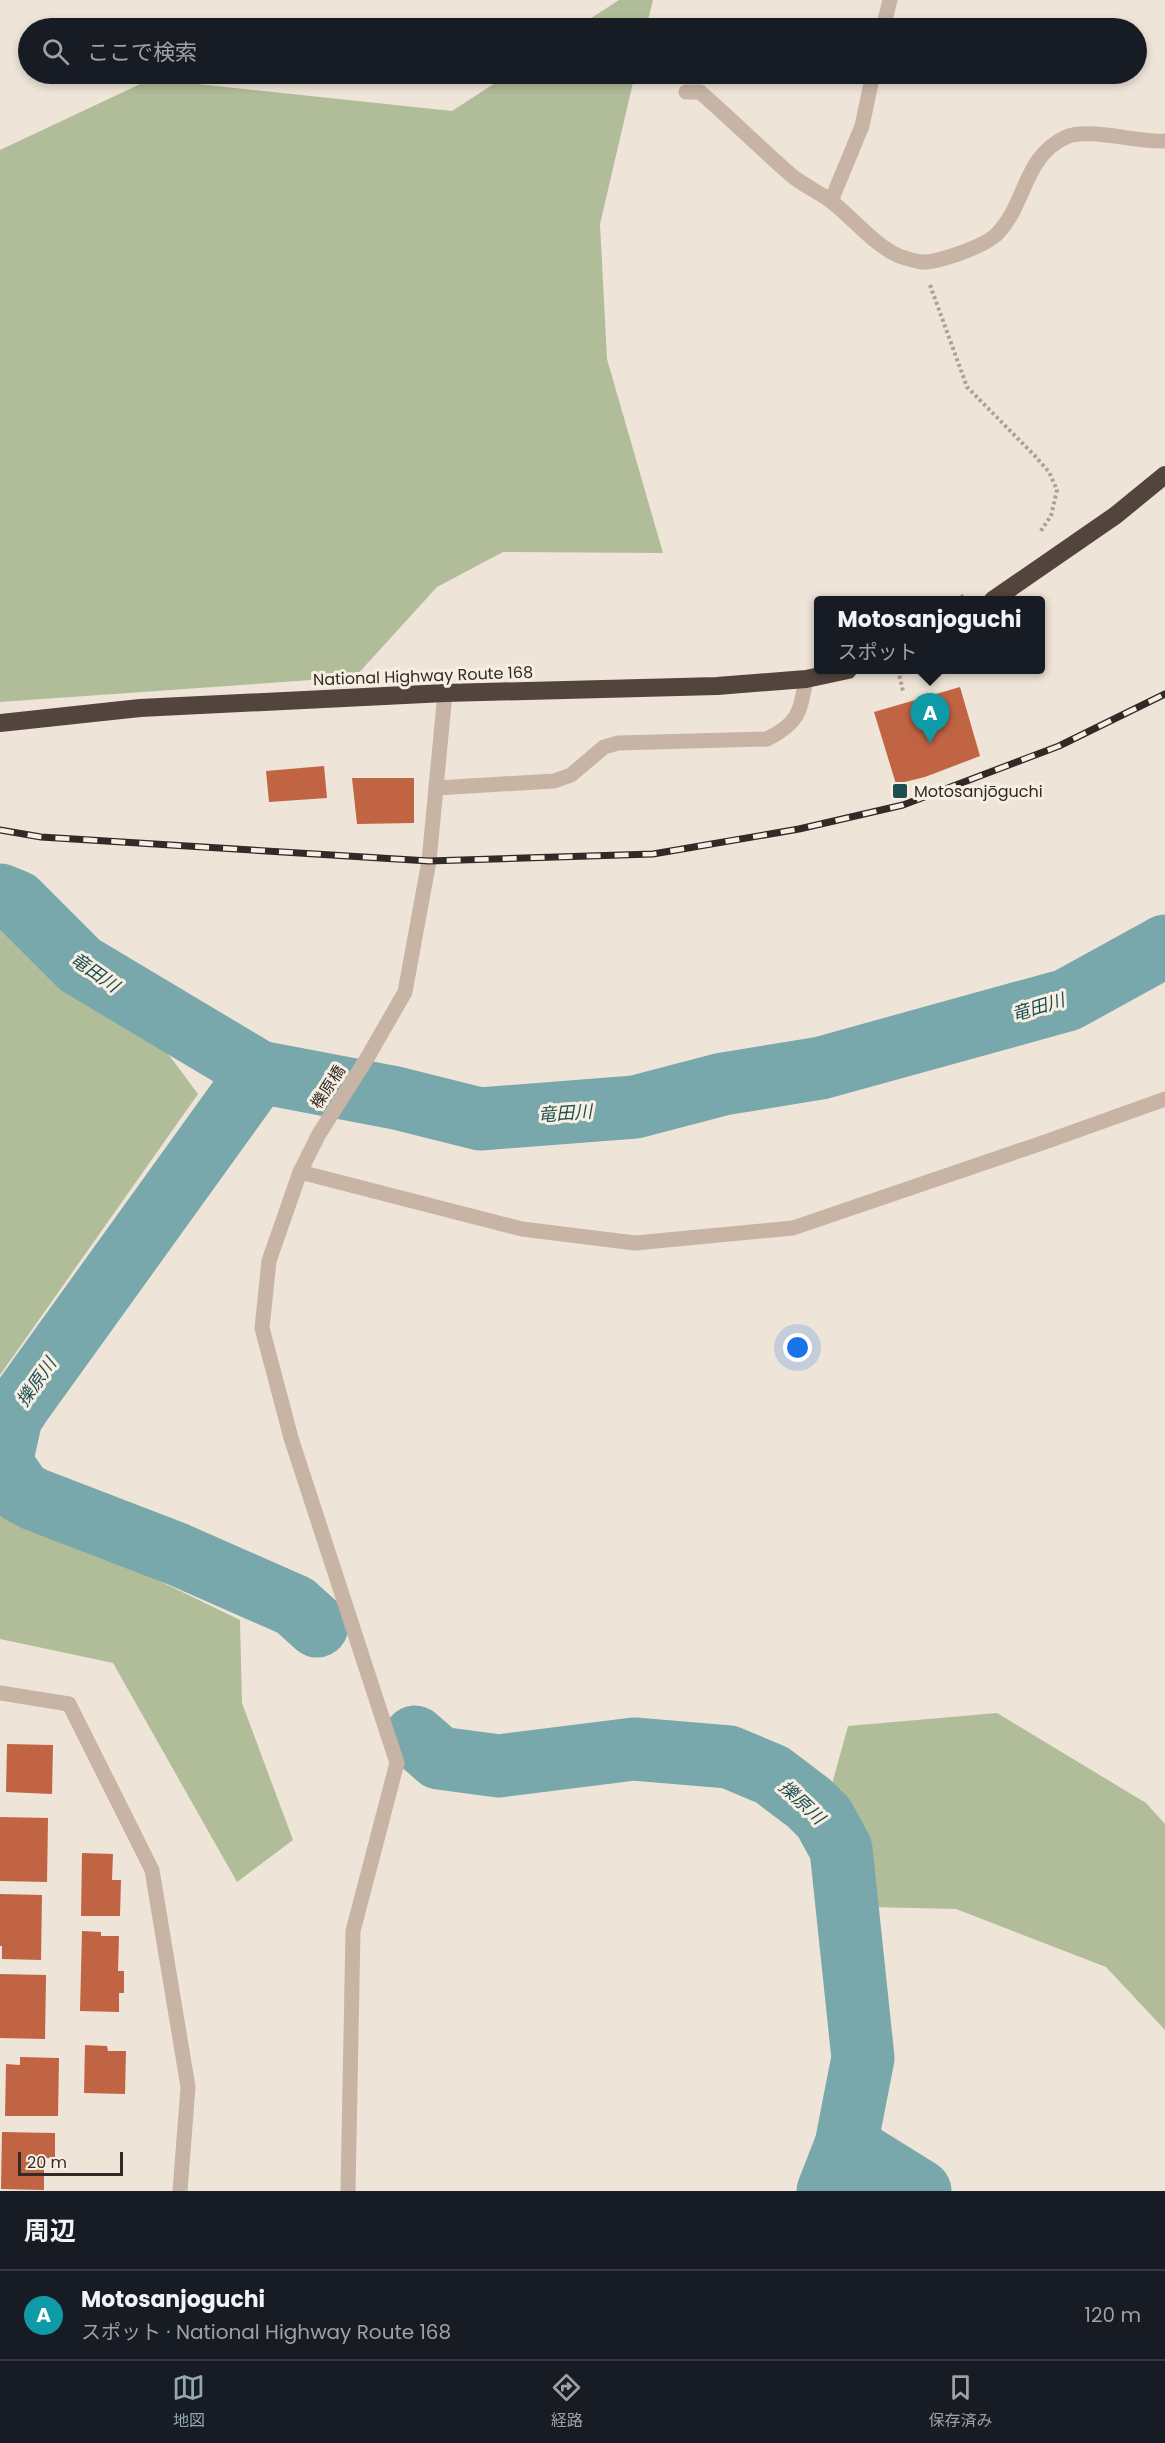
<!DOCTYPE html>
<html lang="ja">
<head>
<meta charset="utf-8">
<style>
	:root { --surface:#171b24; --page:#242831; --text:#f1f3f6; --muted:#9ea1a6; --line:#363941; --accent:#92a9ac }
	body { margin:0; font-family:Poppins,"Noto Sans JP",sans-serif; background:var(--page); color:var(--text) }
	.scale { position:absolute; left:18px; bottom:15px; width:105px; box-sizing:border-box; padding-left:6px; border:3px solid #322a26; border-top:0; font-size:16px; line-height:21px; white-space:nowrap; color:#322a26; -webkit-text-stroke:4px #f8efe3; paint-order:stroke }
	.you { position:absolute; left:798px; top:1348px; width:21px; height:21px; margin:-15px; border:4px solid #fff; border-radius:50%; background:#1a73e8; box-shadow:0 0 0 9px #1a73e833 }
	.badge { display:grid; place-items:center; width:39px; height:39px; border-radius:50%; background:var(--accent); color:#fff; font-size:20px; font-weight:700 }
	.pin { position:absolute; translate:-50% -50px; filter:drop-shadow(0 2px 3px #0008) }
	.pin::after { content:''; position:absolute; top:32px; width:21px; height:18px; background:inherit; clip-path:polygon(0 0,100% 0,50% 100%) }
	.popup { position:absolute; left:814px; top:596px; width:231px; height:78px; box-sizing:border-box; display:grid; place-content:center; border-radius:6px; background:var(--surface); filter:drop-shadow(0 2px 4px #0005); font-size:20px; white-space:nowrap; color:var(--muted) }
	.popup b { font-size:22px; color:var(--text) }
	.popup::after { content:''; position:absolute; left:50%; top:100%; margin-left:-12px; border:12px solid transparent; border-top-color:var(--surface) }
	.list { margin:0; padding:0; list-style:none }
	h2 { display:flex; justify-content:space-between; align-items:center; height:78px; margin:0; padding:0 24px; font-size:26px }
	h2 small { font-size:20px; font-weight:400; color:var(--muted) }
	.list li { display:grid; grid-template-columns:39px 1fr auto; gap:18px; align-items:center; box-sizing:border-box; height:90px; padding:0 24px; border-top:2px solid var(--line) }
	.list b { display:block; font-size:22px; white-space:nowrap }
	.list p { margin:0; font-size:20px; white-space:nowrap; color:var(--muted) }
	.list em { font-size:20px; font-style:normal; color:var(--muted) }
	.icon { flex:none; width:33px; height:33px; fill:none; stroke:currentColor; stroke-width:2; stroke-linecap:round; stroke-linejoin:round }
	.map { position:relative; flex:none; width:1165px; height:2191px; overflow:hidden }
	.search { position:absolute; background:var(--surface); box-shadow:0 3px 9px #0003; left:18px; right:18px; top:18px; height:66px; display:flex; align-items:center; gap:15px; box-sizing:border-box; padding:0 21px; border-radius:33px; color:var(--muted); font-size:22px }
	.sheet { height:168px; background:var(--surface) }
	nav { display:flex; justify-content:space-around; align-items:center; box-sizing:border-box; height:84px; border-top:2px solid var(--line); background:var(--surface); font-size:16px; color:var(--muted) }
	nav a { display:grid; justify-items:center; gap:3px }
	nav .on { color:var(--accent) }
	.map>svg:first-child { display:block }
	.green { fill:#b1bd99 }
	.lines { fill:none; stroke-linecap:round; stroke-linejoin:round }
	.river { stroke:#78a8ab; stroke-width:63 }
	.building { fill:#c16444 }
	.path { stroke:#b29f8f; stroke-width:4; stroke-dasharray:3 3; stroke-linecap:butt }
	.minor { stroke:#c7b4a4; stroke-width:15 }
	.highway { stroke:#53443d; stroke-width:18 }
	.rail-casing { stroke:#322a26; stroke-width:7 }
	.rail { stroke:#f8efe3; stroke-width:4.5; stroke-dasharray:14; stroke-linecap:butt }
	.poi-dot { fill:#1d4e52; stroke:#f8efe3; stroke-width:2 }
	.labels { text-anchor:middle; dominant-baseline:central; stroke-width:6; stroke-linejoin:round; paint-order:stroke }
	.street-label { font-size:16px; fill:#322a26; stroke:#f8efe3 }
	.poi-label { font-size:16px; fill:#322a26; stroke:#f8efe3; text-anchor:start }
	.water-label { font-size:18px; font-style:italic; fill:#1d4e52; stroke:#f8efe3 }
</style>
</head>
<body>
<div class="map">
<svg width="1165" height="2191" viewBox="0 0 1165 2191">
	<rect width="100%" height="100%" fill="#efe4d8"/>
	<!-- green -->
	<g class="green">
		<path d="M619,0H653L646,28H576Z"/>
		<path d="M509,74H635L600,224L607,359L663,553L503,552L437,587L355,677L0,702V150L151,79L452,111Z"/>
		<path d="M0,910L76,930L198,1094L0,1375Z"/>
		<path d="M0,1495L5,1506L240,1620L242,1703L293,1840L237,1882L113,1663L0,1639Z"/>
		<path d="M997,1713L1146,1803L1165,1824V2030L1106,1967L956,1909L827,1906L813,1853L848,1726Z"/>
	</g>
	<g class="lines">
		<!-- river -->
		<g class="river">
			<path d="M0,895L17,902L80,965L259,1072L396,1098L480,1119L635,1107L723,1084L821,1068L1067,1000L1165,946"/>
			<path d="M259,1072L22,1401L11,1418L1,1463L21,1492L34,1499L177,1554L295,1606L317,1626"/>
			<path d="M415,1737L439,1758L499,1766L634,1749L729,1757L772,1775L809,1803L824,1818L841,1849L863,2058L846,2145L828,2191"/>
			<path d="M846,2145L920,2191"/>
		</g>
	</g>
	<!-- building -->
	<g class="building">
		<path d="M960,687L980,756L925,777L896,784L874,712Z"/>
		<path d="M324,766L327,798L269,802L266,771Z"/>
		<path d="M352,778H414V823L357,824Z"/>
		<path d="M7,1744L53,1745L52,1794L6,1792Z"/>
		<path d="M0,1817L48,1818L47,1882L0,1881Z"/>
		<path d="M82,1853L113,1854L112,1880H121L120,1916H81Z"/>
		<path d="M0,1894L42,1895L41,1960L2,1959V1946H0Z"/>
		<path d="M82,1931L101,1932V1936H119L118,1971H124V1993H119V2012L80,2011Z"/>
		<path d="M0,1974L46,1975L45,2039L0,2038Z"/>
		<path d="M85,2045L107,2046L108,2051H126L125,2094L84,2093Z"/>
		<path d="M20,2057L59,2058L58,2116H5L6,2064L20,2065Z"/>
		<path d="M2,2132L55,2133V2158H44V2190L1,2189Z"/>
	</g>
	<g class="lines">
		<!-- path -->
		<g class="path">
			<path d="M930,285L967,387L1035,456L1049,472L1057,490L1051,516L1040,532"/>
			<path d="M956,600L966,594"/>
			<path d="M898,670L903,691"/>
		</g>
		<!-- minor -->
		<g class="minor">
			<path d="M883,28L890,0"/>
			<path d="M686,92H700C731,119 760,148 791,175C803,185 819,192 832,202C854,219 874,245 899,256C905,258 915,261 921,262C938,263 985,246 997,234C1027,203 1023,157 1066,137C1088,127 1139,143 1165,141"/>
			<path d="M831,201L862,126L873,74"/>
			<path d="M436,788L554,781L571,775L604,747L618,743L767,739C799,723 800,712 806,679"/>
			<path d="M300,1172L522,1229L635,1243L793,1228L1045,1142L1165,1099"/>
			<path d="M0,1693L69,1704L152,1870L188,2087L180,2191"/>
			<path d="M348,2191L353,1931L397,1763L291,1438L262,1328L269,1261L300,1172L319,1134L366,1060L405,992L429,861L445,693"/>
		</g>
		<!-- highway -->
		<g class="highway">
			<path d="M993,600L1116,515L1165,475"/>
			<path d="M0,723L140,708L445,693L717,686L806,679L848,670"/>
		</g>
		<defs>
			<path id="rail" d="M0,830L41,837L429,861L653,854L799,829L903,805L1059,746L1165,694"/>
		</defs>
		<!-- rail casing -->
		<use href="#rail" class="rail-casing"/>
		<!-- rail -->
		<use href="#rail" class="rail"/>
	</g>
	<!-- markers -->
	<rect class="poi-dot" x="892" y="783" width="16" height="16" rx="3"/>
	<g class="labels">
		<!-- street labels -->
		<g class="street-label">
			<text transform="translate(423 676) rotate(-2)">National Highway Route 168</text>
			<text transform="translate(328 1087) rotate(-57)">櫟原橋</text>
		</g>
		<!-- poi labels -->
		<g class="poi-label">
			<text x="914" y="791">Motosanjōguchi</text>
		</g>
		<!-- water labels -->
		<g class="water-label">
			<text transform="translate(95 972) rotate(35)">竜田川</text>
			<text transform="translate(1038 1007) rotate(-17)">竜田川</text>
			<text transform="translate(565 1113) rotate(-4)">竜田川</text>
			<text transform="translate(36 1382) rotate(-55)">擽原川</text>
			<text transform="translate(802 1802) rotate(43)">擽原川</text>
		</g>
	</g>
</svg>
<div class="scale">20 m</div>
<div class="you"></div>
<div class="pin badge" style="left:930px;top:743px;background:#0f9aa8">A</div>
<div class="popup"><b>Motosanjoguchi</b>スポット</div>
<div class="search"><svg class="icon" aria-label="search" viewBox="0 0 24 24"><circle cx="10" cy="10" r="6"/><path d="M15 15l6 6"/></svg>ここで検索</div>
</div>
<section class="sheet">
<h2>周辺<small></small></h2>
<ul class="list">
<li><span class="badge" style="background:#0f9aa8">A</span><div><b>Motosanjoguchi</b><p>スポット · National Highway Route 168</p></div><em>120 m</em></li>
</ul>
</section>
<nav>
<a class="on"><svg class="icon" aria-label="map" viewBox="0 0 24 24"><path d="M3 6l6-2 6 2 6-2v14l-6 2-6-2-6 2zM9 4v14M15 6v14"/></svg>地図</a>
<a><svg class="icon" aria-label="directions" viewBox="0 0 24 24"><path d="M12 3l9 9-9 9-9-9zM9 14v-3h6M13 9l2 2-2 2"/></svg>経路</a>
<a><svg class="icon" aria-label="saved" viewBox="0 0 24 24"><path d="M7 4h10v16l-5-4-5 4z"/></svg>保存済み</a>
</nav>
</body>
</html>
